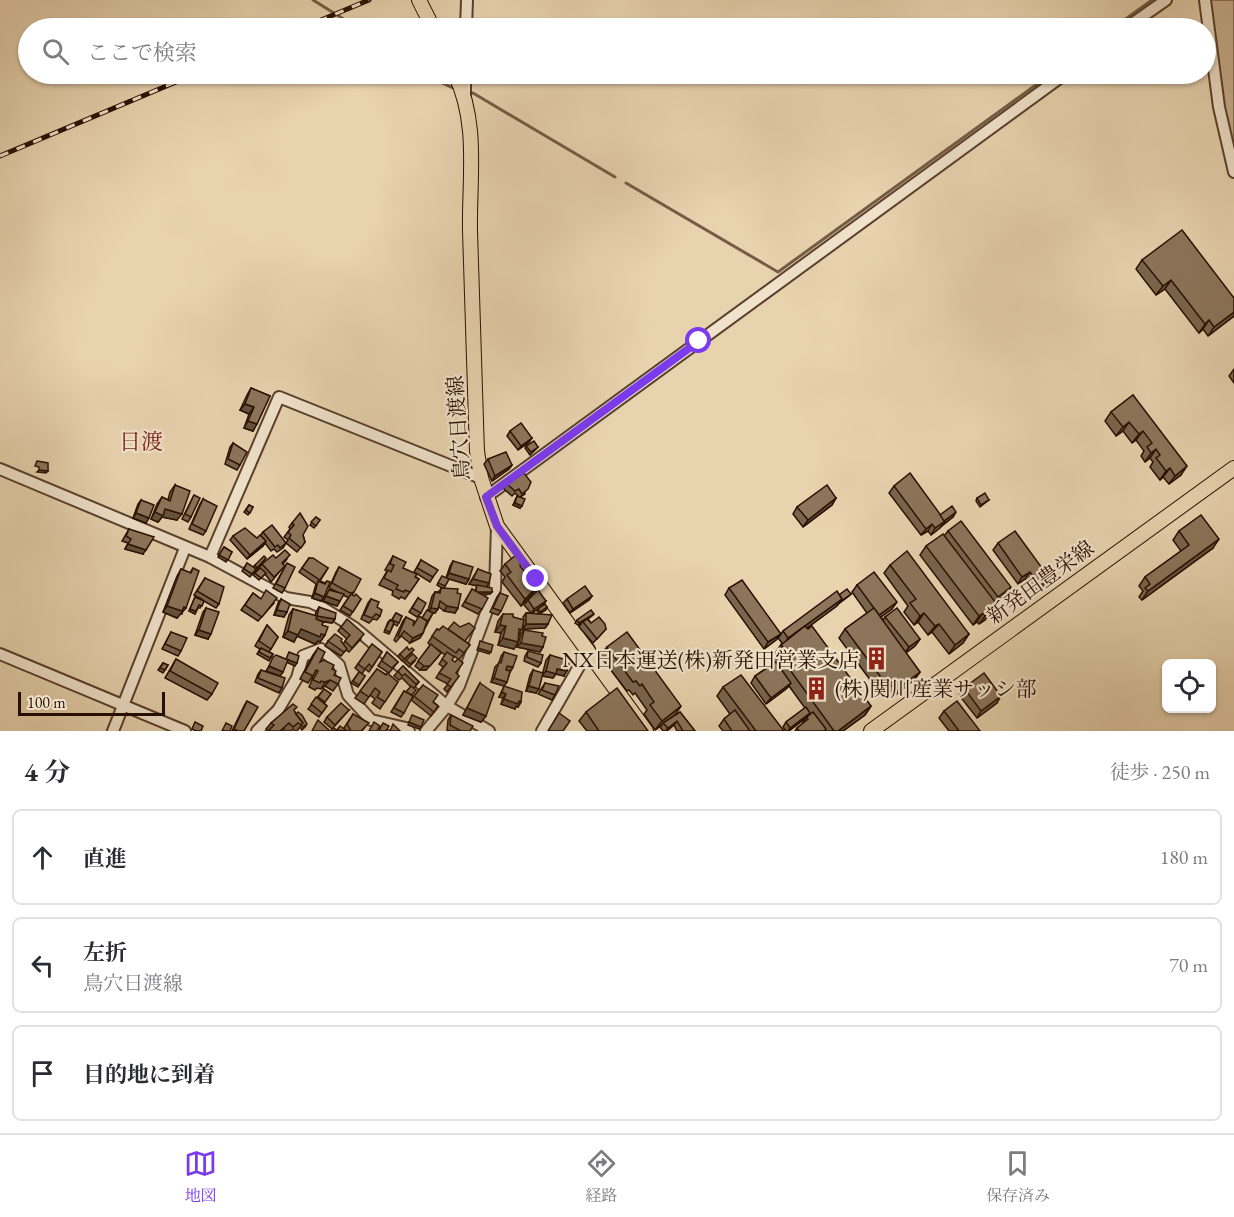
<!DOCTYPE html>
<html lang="ja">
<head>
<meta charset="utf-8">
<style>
	:root { --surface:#fff; --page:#f2f2f3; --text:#2b2b33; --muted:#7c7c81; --line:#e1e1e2; --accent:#7c3aed }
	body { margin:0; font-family:"EB Garamond","Noto Serif JP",serif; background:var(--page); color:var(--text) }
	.controls { position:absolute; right:18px; bottom:18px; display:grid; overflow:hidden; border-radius:9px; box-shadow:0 2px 4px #0004 }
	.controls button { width:54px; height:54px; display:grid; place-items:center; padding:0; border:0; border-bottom:2px solid var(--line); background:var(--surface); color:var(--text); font:30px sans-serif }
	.scale { position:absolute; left:18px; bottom:15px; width:147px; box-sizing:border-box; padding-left:6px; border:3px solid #290f00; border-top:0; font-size:16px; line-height:21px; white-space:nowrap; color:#290f00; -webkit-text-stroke:4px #f0e2cb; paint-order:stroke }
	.stop { position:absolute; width:18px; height:18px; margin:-14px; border:4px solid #7c3aed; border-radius:50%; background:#fff }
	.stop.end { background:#7c3aed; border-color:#fff; box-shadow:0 2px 6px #0008 }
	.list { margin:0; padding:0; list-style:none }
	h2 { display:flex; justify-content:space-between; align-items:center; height:78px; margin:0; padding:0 24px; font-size:26px }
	h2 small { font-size:20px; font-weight:400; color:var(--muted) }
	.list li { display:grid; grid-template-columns:39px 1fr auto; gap:18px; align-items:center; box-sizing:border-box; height:96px; margin:0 12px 12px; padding:0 12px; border:2px solid var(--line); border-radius:9px }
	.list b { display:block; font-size:22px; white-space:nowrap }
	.list p { margin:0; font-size:20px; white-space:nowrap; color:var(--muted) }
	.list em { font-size:20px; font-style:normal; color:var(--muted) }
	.icon { flex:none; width:33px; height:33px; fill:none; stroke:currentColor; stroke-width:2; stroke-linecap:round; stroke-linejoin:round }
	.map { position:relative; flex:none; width:1234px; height:731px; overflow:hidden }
	.search { position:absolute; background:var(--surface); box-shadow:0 2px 4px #0004; left:18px; right:18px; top:18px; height:66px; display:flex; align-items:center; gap:15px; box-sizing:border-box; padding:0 21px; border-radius:33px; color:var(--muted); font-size:22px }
	.sheet { height:402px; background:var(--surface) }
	nav { display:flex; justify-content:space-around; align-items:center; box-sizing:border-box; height:84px; border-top:2px solid var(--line); background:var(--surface); font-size:16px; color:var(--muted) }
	nav a { display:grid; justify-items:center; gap:3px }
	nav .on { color:var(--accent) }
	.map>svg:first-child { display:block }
	.green { fill:#c8b291; stroke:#786048; stroke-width:1.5 }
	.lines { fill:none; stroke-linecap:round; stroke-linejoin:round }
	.stream { stroke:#755c46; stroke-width:3 }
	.minor-casing { stroke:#59402c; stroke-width:14 }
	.major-casing { stroke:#290f00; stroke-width:16 }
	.minor { stroke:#f0e2cb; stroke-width:10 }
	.major { stroke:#e8d3af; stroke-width:14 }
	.rail-casing { stroke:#290f00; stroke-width:5 }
	.rail { stroke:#f0e2cb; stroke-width:3; stroke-dasharray:9; stroke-linecap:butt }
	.wall { fill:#78654e; stroke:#290f00; stroke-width:1.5 }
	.shaded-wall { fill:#625240; stroke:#290f00; stroke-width:1.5 }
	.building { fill:#8c755b; stroke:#290f00; stroke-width:1.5 }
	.route { stroke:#7c3aed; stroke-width:8 }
	.labels { text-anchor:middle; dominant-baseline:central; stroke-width:4.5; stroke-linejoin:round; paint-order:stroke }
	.street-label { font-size:21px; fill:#290f00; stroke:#f0e2cb }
	.poi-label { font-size:21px; fill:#290f00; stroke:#f0e2cb; text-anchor:end }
	.neighbourhood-label { font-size:22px; fill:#7a1f14; stroke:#f0e2cb }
</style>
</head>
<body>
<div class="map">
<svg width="1234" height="731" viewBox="0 0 1234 731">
	<rect width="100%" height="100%" fill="#e8d3af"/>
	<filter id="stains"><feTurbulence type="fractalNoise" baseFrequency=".00333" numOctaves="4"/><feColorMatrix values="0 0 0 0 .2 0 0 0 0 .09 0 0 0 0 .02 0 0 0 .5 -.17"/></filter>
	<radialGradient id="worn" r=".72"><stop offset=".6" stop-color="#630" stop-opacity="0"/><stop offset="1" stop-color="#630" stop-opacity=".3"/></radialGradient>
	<!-- green -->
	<path class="green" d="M1209,0H1234V155L1222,97Z"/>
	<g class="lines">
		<!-- stream -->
		<g class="stream">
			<path d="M313,0L358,28"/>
			<path d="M1113,28L1152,0"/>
			<path d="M424,74L457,90"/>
			<path d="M469,94L473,93L615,177"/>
			<path d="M626,183L778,272L1051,74"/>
		</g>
		<defs>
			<g id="minor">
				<path d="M1205,0L1219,107L1234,172"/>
				<path d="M466,28L467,0"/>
				<path d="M1126,28L1166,0"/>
				<path d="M465,94V74"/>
				<path d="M0,469L210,557L286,598L310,602L323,608L355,628L447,706L489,731"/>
				<path d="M486,497L1065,74"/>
				<path d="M210,557L279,397L481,478"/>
				<path d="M0,654L185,731"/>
				<path d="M113,731L185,548"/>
				<path d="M257,731L278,710L297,678L303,656L321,649L339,665L348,695L371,720L406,728L409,731"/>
				<path d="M426,731L447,706L459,686L495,589L497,526"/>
				<path d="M542,731L589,649"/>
			</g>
			<g id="major">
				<path d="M419,0L433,28"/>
				<path d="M455,74C479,123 469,178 470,231C472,305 474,378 477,451L481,478L497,526L646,731"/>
				<path d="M871,731L1234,468"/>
			</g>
		</defs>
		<!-- minor casing -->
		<use href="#minor" class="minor-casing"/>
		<!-- major casing -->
		<use href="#major" class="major-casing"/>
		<!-- minor -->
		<use href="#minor" class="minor"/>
		<!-- major -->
		<use href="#major" class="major"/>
		<defs>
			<g id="rail">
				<path d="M302,28L369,0"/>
				<path d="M0,156L195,74"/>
			</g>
		</defs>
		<!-- rail casing -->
		<use href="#rail" class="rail-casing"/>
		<!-- rail -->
		<use href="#rail" class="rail"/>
	</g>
	<!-- wall -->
	<g class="wall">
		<path d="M1142,260L1234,298V316L1208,336L1203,329L1199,333L1165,289L1156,295L1136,269Z"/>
		<path d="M1234,369V383L1229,376Z"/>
		<path d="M251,388L270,396L253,431L244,428L249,414L240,410L247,395Z"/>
		<path d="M1133,395L1181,475L1169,484L1163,477L1160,480L1150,467L1153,462L1150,458L1145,462L1141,456L1144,451L1136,440L1132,443L1123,431L1116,436L1105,421L1111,412Z"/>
		<path d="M510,431L532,438L529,442L518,450L507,436Z"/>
		<path d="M233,443L240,465L237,470L225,464L230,447Z"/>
		<path d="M526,446L538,447L530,455L525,448Z"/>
		<path d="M488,459L512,465L509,469L492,481L484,464Z"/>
		<path d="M523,472L525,494L520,497V508L513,505L516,498L518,496L515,493L512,496L504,489L507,484Z"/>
		<path d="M175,485L177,520L162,517L158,522L151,519L157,504L162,497L168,500L170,492Z"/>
		<path d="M894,486L940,515L953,517L931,535L928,531L921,535L889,493Z"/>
		<path d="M194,495L191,517L188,522L182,519Z"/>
		<path d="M836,498L832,505L803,527L793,514L797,507Z"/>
		<path d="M977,498L989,500L980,507L976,501Z"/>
		<path d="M203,499L206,531L203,535L189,529L200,504Z"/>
		<path d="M141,500L146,523L133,518L138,504Z"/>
		<path d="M249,505L253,507L248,515L244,512Z"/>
		<path d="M316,517L320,520L314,528L310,525Z"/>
		<path d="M292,523L303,535L305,542L297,552L286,543L288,540L284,537L290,529L289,527Z"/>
		<path d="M129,529L143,554L125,549L128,543L122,541Z"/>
		<path d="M948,531L1005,596L996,603L985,620L979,624L977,622L973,625L920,555L926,546L944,536Z"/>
		<path d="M1179,531L1213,548L1142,600L1139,597L1143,591L1139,586L1145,577L1181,551L1173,540Z"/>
		<path d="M263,532L286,543L283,548L277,552L274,549L271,551L265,543L263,546L247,559L230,540L233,536L257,538L260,536Z"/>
		<path d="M998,543L1046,586L1036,593L1025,579L1018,584L993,550Z"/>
		<path d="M224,547L232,552L226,562L218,557Z"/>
		<path d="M393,556L403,568L419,579L405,599L401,597L399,599L392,595L393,591L379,585L387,571L385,570Z"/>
		<path d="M266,558L255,570L250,577L242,571L247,563L253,567L255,565Z"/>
		<path d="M276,558L287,559L283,564L281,570L271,582L265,574L259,580L253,575L262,564Z"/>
		<path d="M309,558L328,568L320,581L325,583L327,581L321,601L312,598L316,584L299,572Z"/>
		<path d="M421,560L433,577L430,582L414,572Z"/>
		<path d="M453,561L469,579L466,584L446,578L450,566Z"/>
		<path d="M287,563L285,588L282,593L273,588Z"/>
		<path d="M505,564L520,566L537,587L532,594L521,606L502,582L505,577L500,571Z"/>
		<path d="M890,565L969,634L963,643L949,654L932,632L928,635L918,622L914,625L904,612L908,606L884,573Z"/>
		<path d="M339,567L354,592L352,595L361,599L350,616L340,610L349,597H347L343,595L337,606L323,601L329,590L339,593L329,588L336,572Z"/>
		<path d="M193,568L182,614H180L177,618L163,612L177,576L181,569L190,573Z"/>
		<path d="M478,569L487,587L492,592L490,594H481L482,609L478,614L462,606L472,589L475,591L477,586L469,584Z"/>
		<path d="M205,578L219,604L216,608L204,601L200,608H198L195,614L189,611L195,597L203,600L194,595Z"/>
		<path d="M441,578L449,579L444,588L457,593L458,608L455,613L444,611L439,607L435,613H433L420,638L410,643L401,636L396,642L394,640L403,621L406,617L413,625L422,618L428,610L432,596L435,592H438L442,588L437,585Z"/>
		<path d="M857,585L892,609L881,617L883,620L885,617L920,639L915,646L906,653L920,672L914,680L894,696L889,689L880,693L839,638L845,629L867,613L852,592Z"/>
		<path d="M729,588L781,634L776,640L764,649L725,595Z"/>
		<path d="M253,593L261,599L274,603L258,621L241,610Z"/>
		<path d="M500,593L501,611L498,615L490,612L497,597Z"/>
		<path d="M851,594L849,596L807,628L871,706L865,715L843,731H795L797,728L802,724L806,718L789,731H786L783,727L786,722L805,708L789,686L786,689L766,704L751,683L755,676L773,664L770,661L782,643L778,638L783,631L839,595Z"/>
		<path d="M592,596L589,600L570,613L563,603L567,599Z"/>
		<path d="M418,598L421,613L417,617L409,612Z"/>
		<path d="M281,599L287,612L284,617L274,615L278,603Z"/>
		<path d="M371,599L377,607L380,616L377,620L373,619L369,623L361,619L368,603Z"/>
		<path d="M528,600L546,601L543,605L532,613L539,614L537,611L538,609L547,607L546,610L539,614L548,624L545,628L523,629V625L514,649L498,645L501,633L495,632L498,621L503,614L523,620V617L526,613H531L524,605Z"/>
		<path d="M319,607L335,619L332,623L323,622L322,625L325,635L320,642L318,641L315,644L297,636L294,642L283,637L289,615L293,609L315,616L316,612Z"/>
		<path d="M206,608L208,639L195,635L203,612Z"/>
		<path d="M396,613L402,616L397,626L394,624L389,634L384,632L388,622L390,620L391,621Z"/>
		<path d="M594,614L592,616L588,619L591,623L606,629L593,643L579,627L582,622L578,625L575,623L577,620Z"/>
		<path d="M267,625L278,637L269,652L273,654L269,661L257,654L260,649L255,646Z"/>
		<path d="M341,627L361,639L349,652L346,650L341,656L325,646L328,641H341L343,644L347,639L338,631Z"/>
		<path d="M437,629L465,641L470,645L459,660L454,656L453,657L452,660L456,673L459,676L447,692L444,689L448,684L436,678L443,667L439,664L445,655L437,649L438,657L426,670H420L415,666L430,645L428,643Z"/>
		<path d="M524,630L542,636L543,647L540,652L517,647L521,634Z"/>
		<path d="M171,632L181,651L178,656L162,649Z"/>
		<path d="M372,644L382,652L369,672L365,669L362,674L355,668Z"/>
		<path d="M607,647L675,715L669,719L680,712L695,731H677L674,725L667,731H663L660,727L662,725L655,730L644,714L647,710L635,693L633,695L629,690L627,691L600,656Z"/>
		<path d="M318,648L320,662L332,669L338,684L333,691L325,686L321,689L317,688L315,690L309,687L313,678L312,677L308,683L300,679L313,655Z"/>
		<path d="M409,650L412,653L402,661L398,656L400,654Z"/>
		<path d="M528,651L541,663L538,667L524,661L525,656Z"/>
		<path d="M387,652L398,662L389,673L378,666Z"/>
		<path d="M504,652L513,667L510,672L507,682L504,686L521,702L518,707L516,706L515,709L501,704L503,698L499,697L504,686L491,682L495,667L499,663L501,656Z"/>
		<path d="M550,655L564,676L556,674L553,678L542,676L546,660Z"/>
		<path d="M176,659L212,694L207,700L165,678Z"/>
		<path d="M406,660L415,661L409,667L404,662Z"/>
		<path d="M163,663L168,665L163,673L158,670Z"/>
		<path d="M403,666L419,682L414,688L404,713L401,717L391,712L404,691L406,692L411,687L402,678L399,680L394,676Z"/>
		<path d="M377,669L398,682L380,709L372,703L375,699L370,695L364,704L355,698Z"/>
		<path d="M261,670L282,688L279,693L255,682L258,674Z"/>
		<path d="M533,670L536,693L526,691L530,675Z"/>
		<path d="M359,672L365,676L358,687L351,683Z"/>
		<path d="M480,683L486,716L481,722L463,715L476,690Z"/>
		<path d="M545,683L555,695L552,700L538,694Z"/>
		<path d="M423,685L433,702L438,706L431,716L411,700Z"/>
		<path d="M723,687L784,731H723L719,726L724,719L730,714L717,696Z"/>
		<path d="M964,688L997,703L977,718L959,695Z"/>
		<path d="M324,689L331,694L324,703L327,706L319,717L308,709Z"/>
		<path d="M247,701L244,731H232L244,706Z"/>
		<path d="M349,710L333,728L337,730L344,728L353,714L365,727L362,731H331L332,729L324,722L327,717Z"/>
		<path d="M294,711L296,714L306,726L302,730L300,727L297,731H295L293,729L291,731H285L284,729L282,731H268L266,729L271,723Z"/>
		<path d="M944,711L980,731H949L939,718Z"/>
		<path d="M586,712L648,731H587L579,721Z"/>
		<path d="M451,715L470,731H449L447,730L448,720Z"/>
	</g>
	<!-- shaded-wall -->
	<g class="shaded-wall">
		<path d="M1171,280L1165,289L1156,295L1163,286Z"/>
		<path d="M1234,312V316L1208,336L1214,327Z"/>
		<path d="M1209,320L1203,329L1199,333L1205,324Z"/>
		<path d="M245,404L254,407L249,414L240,410Z"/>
		<path d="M248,421L257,424L253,431L244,428Z"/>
		<path d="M1129,422L1123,431L1116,436L1123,427Z"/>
		<path d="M1143,431L1136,440L1132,443L1139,434Z"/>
		<path d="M532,438L529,442L518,450L521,446Z"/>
		<path d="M1156,449L1150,458L1145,462L1151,453Z"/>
		<path d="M512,465L509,469L492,481L495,476Z"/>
		<path d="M1187,466L1181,475L1169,484L1175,476Z"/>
		<path d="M1170,468L1163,477L1160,480L1166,471Z"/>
		<path d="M39,470L48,471L46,473L37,472Z"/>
		<path d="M836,498L832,505L803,527L808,520Z"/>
		<path d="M515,503L522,506L520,508L513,505Z"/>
		<path d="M165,509L182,514L177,520L162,517L158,522L151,519L155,512Z"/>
		<path d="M956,512L953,517L941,526L944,521Z"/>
		<path d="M136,513L149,518L146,523L133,518Z"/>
		<path d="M945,521L940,528L931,535L935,528Z"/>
		<path d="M932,524L928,531L921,535L926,529Z"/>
		<path d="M1219,539L1213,548L1142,600L1148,591Z"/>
		<path d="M266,541L263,546L247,559L250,555Z"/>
		<path d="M128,544L146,550L143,554L125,549Z"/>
		<path d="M1030,572L1025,579L1018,584L1022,577Z"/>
		<path d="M449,573L469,579L466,584L446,578Z"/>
		<path d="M473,579L489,583L486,588L469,584Z"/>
		<path d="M1050,579L1046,586L1036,593L1040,586Z"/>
		<path d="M537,587L532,594L521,606L525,599Z"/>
		<path d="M1011,587L1005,596L992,606L998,597Z"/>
		<path d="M476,592H492L490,594H475Z"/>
		<path d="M315,593L324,597L321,601L312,598Z"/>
		<path d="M326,596L340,601L337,606L323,601Z"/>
		<path d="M592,596L589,600L570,613L573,609Z"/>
		<path d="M842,599L837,606L784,645L788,638Z"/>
		<path d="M546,601L543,605L531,614L534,609Z"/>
		<path d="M897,602L892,609L874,622L879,615Z"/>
		<path d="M167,606L184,607L186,608L177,618L163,612Z"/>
		<path d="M447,606L458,608L455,613L444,611Z"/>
		<path d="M431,608L438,609L435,613L428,612Z"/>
		<path d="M190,609L196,611L195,614L189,611Z"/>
		<path d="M277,610L287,612L284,617L274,615Z"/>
		<path d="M991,611L985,620L979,624L985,616Z"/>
		<path d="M924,613L918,622L914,625L920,616Z"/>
		<path d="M983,613L977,622L973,625L979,616Z"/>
		<path d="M317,616L335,619L332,623L314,620Z"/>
		<path d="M526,624H548L545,628L523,629Z"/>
		<path d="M939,624L932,632L928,635L935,626Z"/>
		<path d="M500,625L506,626L501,633L495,632Z"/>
		<path d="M301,629L325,635L320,642L318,641L315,644L297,636L294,642L283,637L288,631Z"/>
		<path d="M199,630L211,634L208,639L195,635Z"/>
		<path d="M423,633L420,638L410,643L413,638Z"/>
		<path d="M781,634L776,640L764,649L768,642Z"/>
		<path d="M969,634L963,643L949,654L955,645Z"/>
		<path d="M503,638L518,642L514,649L498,645Z"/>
		<path d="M920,639L915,646L904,654L909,647Z"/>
		<path d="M521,643L543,647L540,652L517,647Z"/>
		<path d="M478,648L491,652L489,654L477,650Z"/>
		<path d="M441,653L426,670H420L424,666Z"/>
		<path d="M286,659L297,663L295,666L284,661Z"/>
		<path d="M269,666L283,672L280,676L266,671Z"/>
		<path d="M507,666L513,667L510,672L504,670Z"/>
		<path d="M557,669L567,671L564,676L556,674L553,678L542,676L546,671Z"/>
		<path d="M920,672L914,680L894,696L900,687Z"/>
		<path d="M494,678L507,682L504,686L491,682Z"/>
		<path d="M330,680L325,686L321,689L325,682Z"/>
		<path d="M896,680L889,689L880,693L886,684Z"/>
		<path d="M791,683L786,689L766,704L771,698Z"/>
		<path d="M529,686L539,689L536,693L526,691Z"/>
		<path d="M502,692L506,694L503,698L499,697Z"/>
		<path d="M1001,696L997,703L977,718L981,711Z"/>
		<path d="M504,699L519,701L521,702L518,707L516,706L515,709L501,704Z"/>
		<path d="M681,706L675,715L655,730L662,721Z"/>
		<path d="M871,706L865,715L843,731H838Z"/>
		<path d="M467,708L486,716L481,722L463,715Z"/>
		<path d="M810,713L807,717L788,731L790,728Z"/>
		<path d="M677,721L674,725L666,731L668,728Z"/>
		<path d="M409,722L421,727L419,729L408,725Z"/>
	</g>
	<!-- building -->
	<g class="building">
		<path d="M1182,230L1234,298V312L1214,327L1209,320L1205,324L1171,280L1163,286L1142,260Z"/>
		<path d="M251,388L270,396L257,424L248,421L254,407L245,404Z"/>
		<path d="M1133,395L1187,466L1175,476L1170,468L1166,471L1156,458L1160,455L1156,449L1151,453L1147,447L1152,443L1143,431L1139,434L1129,422L1123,427L1111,412Z"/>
		<path d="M521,423L532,438L521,446L510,431Z"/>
		<path d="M534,441L538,447L531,452L526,446Z"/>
		<path d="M233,443L247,452L240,465L228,459Z"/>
		<path d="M506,452L512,465L495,476L488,459Z"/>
		<path d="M37,461L48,463V471L39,470V467L35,466Z"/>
		<path d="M523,472L531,482L528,489L522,494L519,489L515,491L507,484Z"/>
		<path d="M910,473L945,521L935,528L932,524L926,529L894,486Z"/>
		<path d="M175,485L190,491L182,514L165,509L163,516L155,512L162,497L170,501Z"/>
		<path d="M827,485L836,498L808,520L797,507Z"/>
		<path d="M985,493L989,500L981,505L977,498Z"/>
		<path d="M194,495L200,498L191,517L185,514Z"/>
		<path d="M517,496L525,499L522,506L515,503Z"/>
		<path d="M203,499L217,506L206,531L192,524Z"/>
		<path d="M141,500L154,505L149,518L136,513Z"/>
		<path d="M249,505L253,507L250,513L246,510Z"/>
		<path d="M952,506L956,512L944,521L940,515Z"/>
		<path d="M300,513L308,526L303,535L305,542L301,548L289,538L291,535L288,532L294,525L292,523Z"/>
		<path d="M1201,515L1219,539L1148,591L1145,588L1150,584L1145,577L1189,545L1179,531Z"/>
		<path d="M316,517L320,520L316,526L311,522Z"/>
		<path d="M961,521L1011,587L998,597L948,531Z"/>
		<path d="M272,525L286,543L280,548L278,545L275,547L263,532Z"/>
		<path d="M245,528L257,538L260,535L266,541L250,555L233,536Z"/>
		<path d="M129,529L154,537L146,550L128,544L131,539L126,536Z"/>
		<path d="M1015,531L1050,579L1040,586L1030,572L1022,577L998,543Z"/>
		<path d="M943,534L996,603L989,608L991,611L985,616L983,613L979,616L926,546Z"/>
		<path d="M224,547L232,552L228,560L219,555Z"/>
		<path d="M285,550L290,555L282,563L285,566L274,577L262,564L273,555L276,558Z"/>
		<path d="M907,551L969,634L955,645L939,624L935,626L924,613L920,616L910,603L916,599L890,565Z"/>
		<path d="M517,554L521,560L520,566L537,587L525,599L507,575L511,572L505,564Z"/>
		<path d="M264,556L266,558L257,568L255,565Z"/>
		<path d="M393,556L406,562L403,568L417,574L415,577L419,579L410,592L405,590L404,592L396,589L398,585L384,578L388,570L391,572L394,565L390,564Z"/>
		<path d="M309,558H313L328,568L320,580L302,568Z"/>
		<path d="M421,560L438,570L433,577L417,568Z"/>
		<path d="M453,561L473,567L469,579L449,573Z"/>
		<path d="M247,563L256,569L252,574L244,569Z"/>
		<path d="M287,563L295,567L285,588L276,584Z"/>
		<path d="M339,567L361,579L354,592L350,593L332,583Z"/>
		<path d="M193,568L199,571L186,608L184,607L182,611L167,606L181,569L191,573Z"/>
		<path d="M260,568L266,573L261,578L255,573Z"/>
		<path d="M478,569L491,574L489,583L473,579Z"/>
		<path d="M874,572L897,602L879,615L857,585Z"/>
		<path d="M442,576L449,579L445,586L438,583Z"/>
		<path d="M205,578L224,587L219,604L197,591Z"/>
		<path d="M742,580L781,634L768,642L729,588Z"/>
		<path d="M318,581L325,584L327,581L330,582L324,597L315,593Z"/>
		<path d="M477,585L492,588V592H476Z"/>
		<path d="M585,586L592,596L573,609L567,599Z"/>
		<path d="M441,588L458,589L457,593L461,594L458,608L447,606L440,601L438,609L431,608L435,592L440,593Z"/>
		<path d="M472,589L488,598L482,609L465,602Z"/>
		<path d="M847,589L851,594L840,602L842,599L839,595Z"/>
		<path d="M266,590L277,598L262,617L245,605L253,593L261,599Z"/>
		<path d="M329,590L344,594L340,601L326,596Z"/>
		<path d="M538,590L546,601L534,609L528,600Z"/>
		<path d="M837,591L842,599L788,638L783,631Z"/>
		<path d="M500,593L508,596L501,611L493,608Z"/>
		<path d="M351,594L354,596L356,594L361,599L353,612L343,606Z"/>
		<path d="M195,597L204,601L202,606L199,605L196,611L190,609Z"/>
		<path d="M418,598L426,603L421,613L412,608Z"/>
		<path d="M281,599L290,604L287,612L277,610Z"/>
		<path d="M371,599L379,602L377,607L382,610L380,616L376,614L372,618L364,615Z"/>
		<path d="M545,604L547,607L540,612L538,609Z"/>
		<path d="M319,607L336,613L335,619L317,616Z"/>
		<path d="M206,608L219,612L211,634L199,630Z"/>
		<path d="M874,608L920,672L900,687L896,680L886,684L845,629Z"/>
		<path d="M897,608L920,639L909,647L885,617Z"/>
		<path d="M293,609L317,616L316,619L323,622L322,625L328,627L325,635L321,634L320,637L301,629L298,635L288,631Z"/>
		<path d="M427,610L433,613L428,621L422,618Z"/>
		<path d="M591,610L594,614L579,623L577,620Z"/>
		<path d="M396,613L402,616L399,623L392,620Z"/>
		<path d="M526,613L552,615L548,624H526Z"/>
		<path d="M503,614H513V617L524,620L522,630L519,629L518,642L503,638L506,626L500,625Z"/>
		<path d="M419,616L427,621L423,633L413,638L404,631L400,637L398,636L406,617L414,621L413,626Z"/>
		<path d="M599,617L605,624L606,629L597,639L583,622L587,619L591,623Z"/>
		<path d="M347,619L364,634L352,648L345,641L350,635L341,627Z"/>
		<path d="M390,620L394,622L390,632L385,630Z"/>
		<path d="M454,622L460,627L469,623L475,628L465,641L448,629Z"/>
		<path d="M267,625L278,637L271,649L259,641Z"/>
		<path d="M443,626L470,645L464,653L459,649L456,653L432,636L437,629L439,630Z"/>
		<path d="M805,626L808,629L812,626L871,706L838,731H834L777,652L783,647L781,645Z"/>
		<path d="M524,630L543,633L542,636L546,637L543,647L521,643Z"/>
		<path d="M171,632L187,638L181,651L165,644Z"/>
		<path d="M627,632L681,706L662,721L650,705L654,702L642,684L640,686L636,681L633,682L607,647Z"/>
		<path d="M335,634L342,639L341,641L347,649L344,652L328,641Z"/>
		<path d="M480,641L493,645L491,652L478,648Z"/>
		<path d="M372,644L382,652L372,667L369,664L365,669L358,664Z"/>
		<path d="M431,644L441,653L430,666H424L418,661Z"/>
		<path d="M407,647L409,650L412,648L414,650L404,659L400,654Z"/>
		<path d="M261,648L273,654L270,658L259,652Z"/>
		<path d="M318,648L325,652L320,662L324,660L334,665L332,669L336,671L334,675L341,678L338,684L330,680L325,682L321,681L320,683L313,680L318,671L316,670L313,676L305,672Z"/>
		<path d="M528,651L543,655L541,663L527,657Z"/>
		<path d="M289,652L299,656L297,663L286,659Z"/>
		<path d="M387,652L398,662L392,668L382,661Z"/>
		<path d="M447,652L454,657L452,660L455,662L458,659L463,663L456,673L459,676L451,687L447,684L451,679L439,673L447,663L442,659Z"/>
		<path d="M504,652L517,656L513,667L507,666L506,670L510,671L507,682L494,678L499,662L501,663Z"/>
		<path d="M413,654L417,658L410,664L406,660Z"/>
		<path d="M276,655L288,660L283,672L269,666L273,657Z"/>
		<path d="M550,655L570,661L567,671L557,669L556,674L546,671Z"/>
		<path d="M176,659L218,683L212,694L170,671Z"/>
		<path d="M776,662L791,683L771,698L755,676Z"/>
		<path d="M163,663L168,665L165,670L160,668Z"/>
		<path d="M403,666L419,682L416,684L405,674L402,676L398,671Z"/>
		<path d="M377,669L386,675L387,673L398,682L385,702L377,697L380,692L375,688L369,697L360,691Z"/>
		<path d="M261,670L285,678L282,688L258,678Z"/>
		<path d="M533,670L543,673L539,689L529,686Z"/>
		<path d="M359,672L365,676L359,685L353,681Z"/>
		<path d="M984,673L1001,696L981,711L964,688Z"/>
		<path d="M741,675L784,731H756L723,687Z"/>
		<path d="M480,683L494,693L486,716L467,708Z"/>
		<path d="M545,683L559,686L555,695L542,690Z"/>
		<path d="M423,685L438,695L433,702L438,706L434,712L414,696Z"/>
		<path d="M411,686L416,690L412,695L406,692Z"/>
		<path d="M504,686L522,692L521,702L519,701L518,704L504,699L506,694L502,692Z"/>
		<path d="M617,688L648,731H599L586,712Z"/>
		<path d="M324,689L331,694L325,702L318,697Z"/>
		<path d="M404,691L413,696L404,713L394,708Z"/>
		<path d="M316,697L327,706L322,713L311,704Z"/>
		<path d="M247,701L258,707L244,731H238L234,729Z"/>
		<path d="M957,701L980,731H959L944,711Z"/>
		<path d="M341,703L349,710L335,725L327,717Z"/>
		<path d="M293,704L297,707L294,710L296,714L303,723L301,725L298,723L293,727L289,723L280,731H270L269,730L274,725L271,723Z"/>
		<path d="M806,707L810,713L790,728L786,722Z"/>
		<path d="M735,710L750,731H732L724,719Z"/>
		<path d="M298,712L302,715L307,724L303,727L301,725L303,723L296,714Z"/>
		<path d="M680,712L695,731H683L677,721L668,728L663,723Z"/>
		<path d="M813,712L826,729L824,731H799L797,728L808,719L807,717Z"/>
		<path d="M559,713L570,721L563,731H548Z"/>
		<path d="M353,714L369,723L361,731H351L347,724Z"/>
		<path d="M412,715L424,720L421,727L409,722Z"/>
		<path d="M451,715L473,726L470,731H461L450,725Z"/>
		<path d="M318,720L330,731H312Z"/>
		<path d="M195,722L203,726L201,731H196L192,729Z"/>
		<path d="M374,722L380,726L377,731H369Z"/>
		<path d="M226,723L232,726L230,731H222Z"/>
		<path d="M383,723L389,726L386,731H379Z"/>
		<path d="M393,724L400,731H390Z"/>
		<path d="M340,726L347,731L337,730Z"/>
	</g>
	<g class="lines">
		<!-- route -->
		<path class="route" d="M536,579L497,526L486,497L699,341"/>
	</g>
	<!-- icons -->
	<defs>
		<symbol id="building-bare" viewBox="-9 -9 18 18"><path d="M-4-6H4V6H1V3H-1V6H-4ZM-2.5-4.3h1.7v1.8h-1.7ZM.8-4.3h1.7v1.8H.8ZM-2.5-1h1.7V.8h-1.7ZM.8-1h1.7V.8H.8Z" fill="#8f2418" stroke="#f0e2cb" stroke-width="2.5" paint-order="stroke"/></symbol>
	</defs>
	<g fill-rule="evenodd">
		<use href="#building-bare" x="860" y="642" width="33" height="33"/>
		<use href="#building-bare" x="800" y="672" width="33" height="33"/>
	</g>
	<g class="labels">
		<!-- street labels -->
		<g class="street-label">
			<text transform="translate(458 428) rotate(-94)">鳥穴日渡線</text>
			<text transform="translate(1040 582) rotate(-36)">新発田豊栄線</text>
		</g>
		<!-- poi labels -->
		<g class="poi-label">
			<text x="859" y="659">NX日本運送(株)新発田営業支店</text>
			<text x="835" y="688" text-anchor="start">(株)関川産業サッシ部</text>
		</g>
		<!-- neighbourhood labels -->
		<g class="neighbourhood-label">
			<text x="141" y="441">日渡</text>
		</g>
	</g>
	<rect width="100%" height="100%" filter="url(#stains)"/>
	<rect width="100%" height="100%" fill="url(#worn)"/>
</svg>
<div class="controls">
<button><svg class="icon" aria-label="locate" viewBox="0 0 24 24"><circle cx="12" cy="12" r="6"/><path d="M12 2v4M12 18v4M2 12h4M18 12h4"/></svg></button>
</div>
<div class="scale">100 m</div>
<div class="stop" style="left:699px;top:341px"></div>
<div class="stop end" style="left:536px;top:579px"></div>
<div class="search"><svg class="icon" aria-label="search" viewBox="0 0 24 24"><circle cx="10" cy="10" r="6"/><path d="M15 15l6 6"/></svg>ここで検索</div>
</div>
<section class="sheet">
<h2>4 分<small>徒歩 · 250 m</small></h2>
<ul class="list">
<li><svg class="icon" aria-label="ahead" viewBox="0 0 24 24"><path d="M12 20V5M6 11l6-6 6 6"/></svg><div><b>直進</b></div><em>180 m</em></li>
<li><svg class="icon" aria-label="left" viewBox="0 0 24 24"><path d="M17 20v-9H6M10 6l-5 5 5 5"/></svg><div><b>左折</b><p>鳥穴日渡線</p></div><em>70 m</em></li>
<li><svg class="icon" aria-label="arrive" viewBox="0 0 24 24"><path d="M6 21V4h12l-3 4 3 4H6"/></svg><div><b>目的地に到着</b></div></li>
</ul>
</section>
<nav>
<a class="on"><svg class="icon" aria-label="map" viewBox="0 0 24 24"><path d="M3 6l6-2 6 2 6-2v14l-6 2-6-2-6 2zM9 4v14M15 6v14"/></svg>地図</a>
<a><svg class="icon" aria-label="directions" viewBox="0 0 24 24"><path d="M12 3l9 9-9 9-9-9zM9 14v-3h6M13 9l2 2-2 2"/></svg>経路</a>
<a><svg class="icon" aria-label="saved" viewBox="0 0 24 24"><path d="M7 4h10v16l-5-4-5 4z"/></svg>保存済み</a>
</nav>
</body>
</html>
